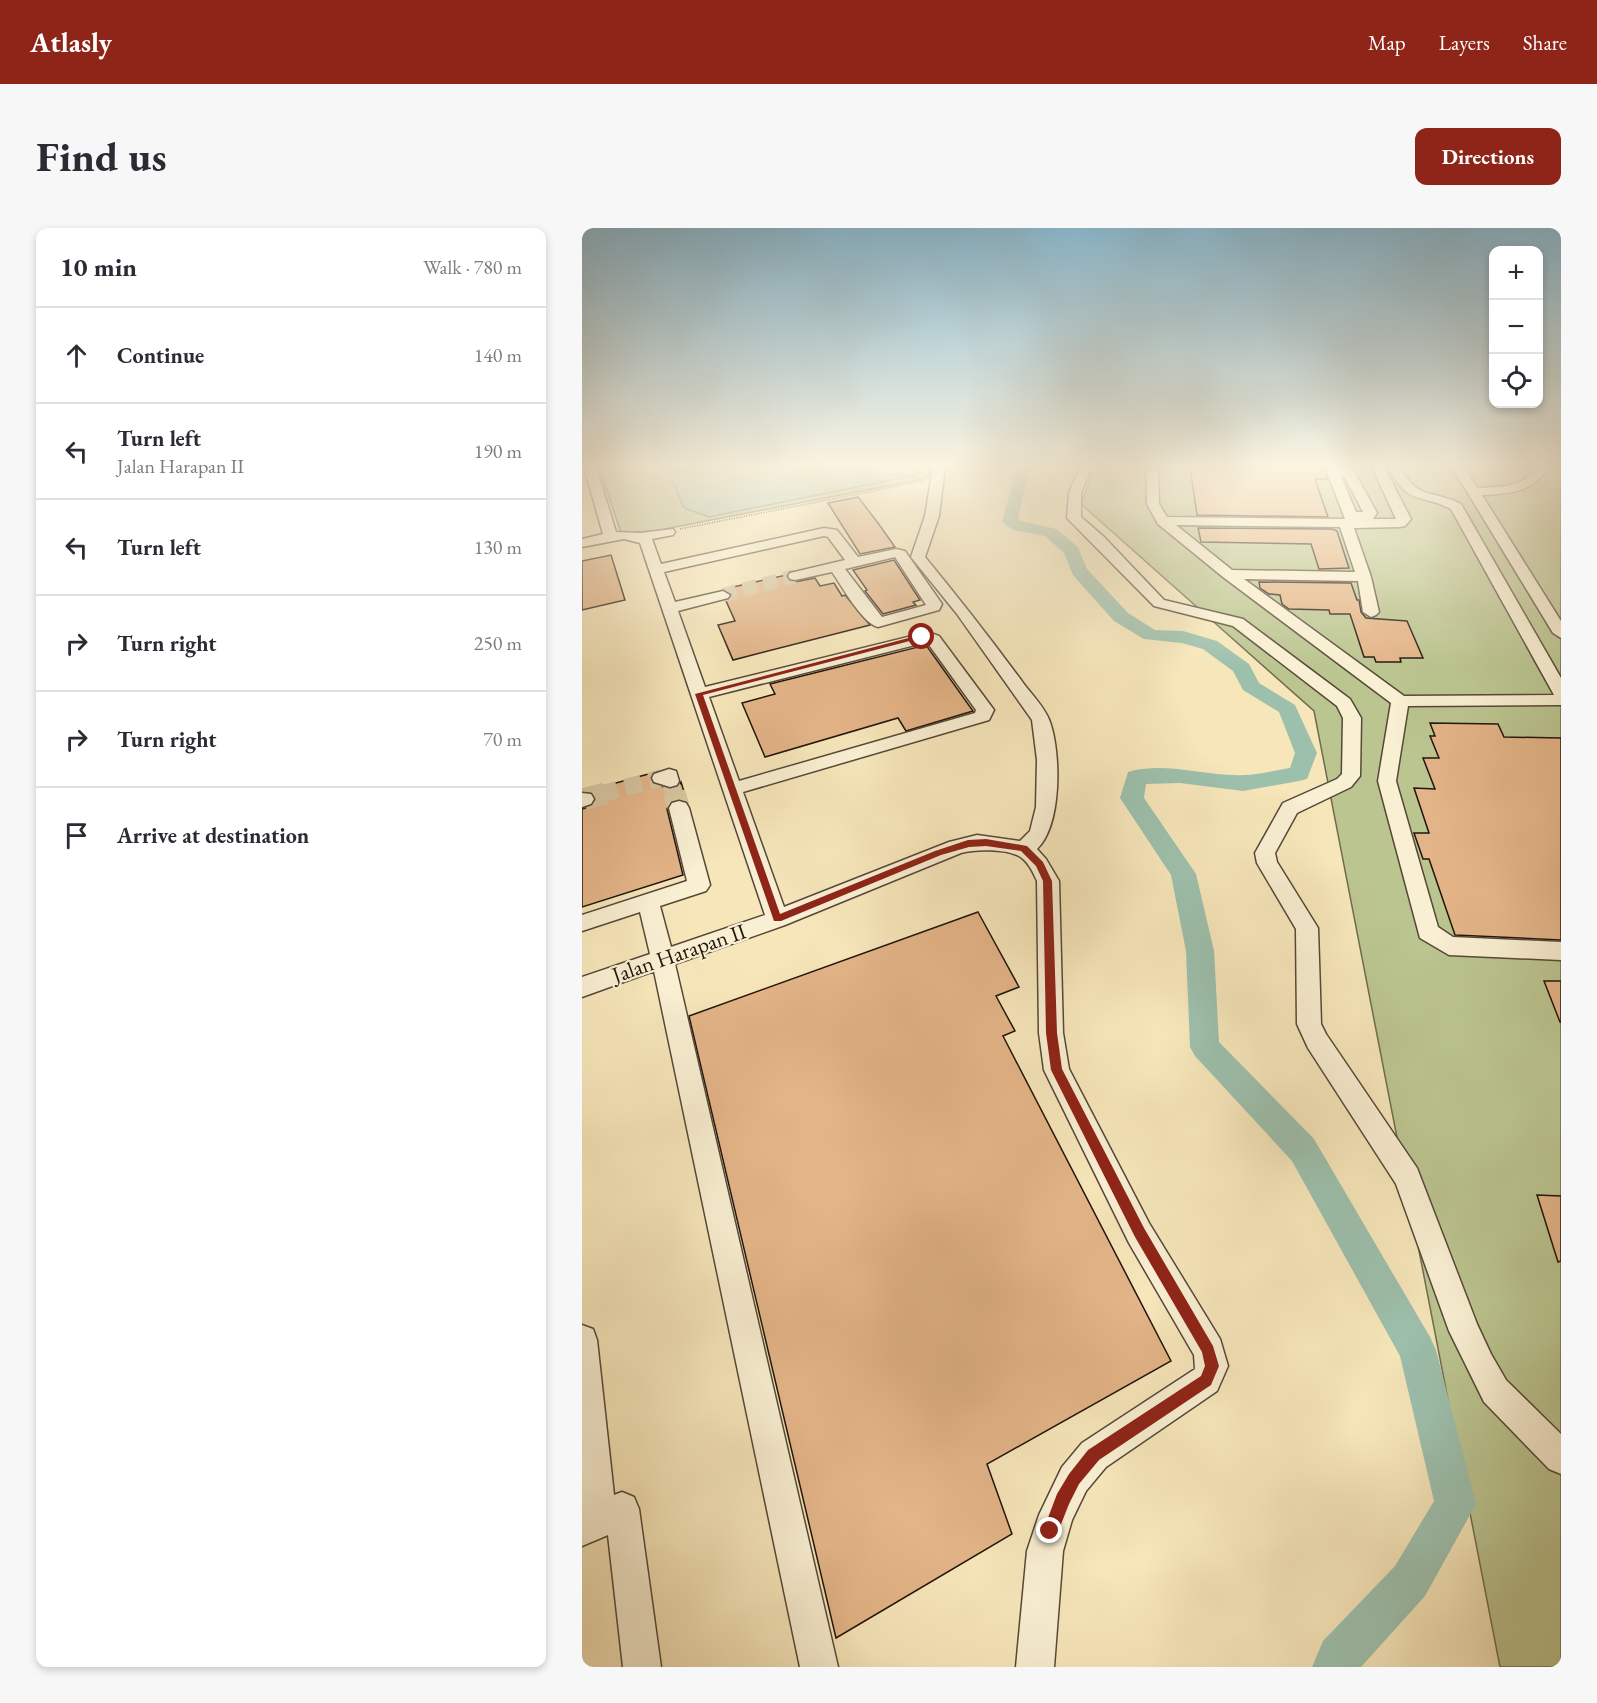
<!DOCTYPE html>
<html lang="en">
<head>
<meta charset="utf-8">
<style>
	:root { --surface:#fff; --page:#f7f7f7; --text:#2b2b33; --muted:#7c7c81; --line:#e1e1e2; --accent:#8f2418 }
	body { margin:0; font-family:"EB Garamond",serif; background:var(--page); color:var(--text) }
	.controls { position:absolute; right:18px; top:18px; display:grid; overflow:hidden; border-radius:12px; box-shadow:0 3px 9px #0003 }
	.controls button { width:54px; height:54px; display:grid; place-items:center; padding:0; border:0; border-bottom:2px solid var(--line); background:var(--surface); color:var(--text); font:30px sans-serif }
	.stop { position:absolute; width:18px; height:18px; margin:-14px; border:4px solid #8f2418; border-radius:50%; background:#fff }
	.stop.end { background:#8f2418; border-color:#fff; box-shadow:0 2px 6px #0008 }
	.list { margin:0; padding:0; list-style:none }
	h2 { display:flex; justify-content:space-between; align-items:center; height:78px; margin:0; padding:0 24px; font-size:26px }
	h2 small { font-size:20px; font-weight:400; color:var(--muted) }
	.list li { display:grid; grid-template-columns:39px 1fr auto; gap:18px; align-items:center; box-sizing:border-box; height:96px; padding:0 24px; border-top:2px solid var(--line) }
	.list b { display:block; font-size:22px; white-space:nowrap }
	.list p { margin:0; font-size:20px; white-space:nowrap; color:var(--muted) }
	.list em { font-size:20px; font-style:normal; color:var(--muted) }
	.icon { flex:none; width:33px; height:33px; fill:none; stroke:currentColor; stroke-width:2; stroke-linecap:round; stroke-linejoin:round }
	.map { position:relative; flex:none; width:979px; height:1439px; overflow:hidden; border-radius:12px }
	header { display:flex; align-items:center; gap:36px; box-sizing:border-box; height:84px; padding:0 30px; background:var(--accent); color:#fff }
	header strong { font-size:28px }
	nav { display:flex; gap:33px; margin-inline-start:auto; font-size:21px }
	.intro { display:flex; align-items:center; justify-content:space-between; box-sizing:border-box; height:144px; padding:0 36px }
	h1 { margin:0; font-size:42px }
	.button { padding:15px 27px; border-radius:12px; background:var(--accent); color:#fff; font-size:21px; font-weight:700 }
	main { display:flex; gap:36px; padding:0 36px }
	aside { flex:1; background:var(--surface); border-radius:12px; box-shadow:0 3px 9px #0003 }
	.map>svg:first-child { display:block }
	.green { fill:#bbc590; stroke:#6e6c4e; stroke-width:1.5 }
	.water { fill:#9dc0ad; stroke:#6b7b6d; stroke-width:1.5 }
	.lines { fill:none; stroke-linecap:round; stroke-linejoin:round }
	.river { fill:#9dc0ad; fill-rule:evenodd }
	.building { fill:#e3b487; stroke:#21140c; stroke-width:1.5 }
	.minor-tunnel-far2 { stroke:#d6c6a0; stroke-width:14; stroke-dasharray:14 7; stroke-linecap:butt }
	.minor-tunnel-far1 { stroke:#d6c6a0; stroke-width:17; stroke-dasharray:17 8; stroke-linecap:butt }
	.minor-tunnel { stroke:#d6c6a0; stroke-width:22; stroke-dasharray:22 10; stroke-linecap:butt }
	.minor-casing { stroke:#564838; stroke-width:3 }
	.path { stroke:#21140c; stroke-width:1.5; stroke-dasharray:1 1.5; stroke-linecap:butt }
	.minor { fill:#f9efd2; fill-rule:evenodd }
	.route { fill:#8f2418 }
	.labels { text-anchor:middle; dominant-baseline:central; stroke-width:4.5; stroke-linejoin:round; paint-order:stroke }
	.street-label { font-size:22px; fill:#21140c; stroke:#f9efd2 }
</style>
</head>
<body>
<header>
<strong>Atlasly</strong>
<nav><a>Map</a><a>Layers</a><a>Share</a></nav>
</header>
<div class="intro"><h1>Find us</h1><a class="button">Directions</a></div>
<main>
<aside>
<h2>10 min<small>Walk · 780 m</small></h2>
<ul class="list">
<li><svg class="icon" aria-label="ahead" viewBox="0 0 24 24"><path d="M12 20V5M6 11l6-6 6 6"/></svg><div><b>Continue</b></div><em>140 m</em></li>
<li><svg class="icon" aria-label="left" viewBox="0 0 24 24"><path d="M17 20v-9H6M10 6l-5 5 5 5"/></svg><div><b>Turn left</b><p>Jalan Harapan II</p></div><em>190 m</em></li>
<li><svg class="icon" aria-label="left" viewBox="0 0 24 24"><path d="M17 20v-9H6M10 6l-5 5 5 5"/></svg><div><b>Turn left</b></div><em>130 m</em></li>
<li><svg class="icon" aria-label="right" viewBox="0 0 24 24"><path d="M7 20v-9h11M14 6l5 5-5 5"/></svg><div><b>Turn right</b></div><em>250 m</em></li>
<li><svg class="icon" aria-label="right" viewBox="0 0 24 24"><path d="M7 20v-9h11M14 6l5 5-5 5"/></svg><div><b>Turn right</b></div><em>70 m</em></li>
<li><svg class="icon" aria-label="arrive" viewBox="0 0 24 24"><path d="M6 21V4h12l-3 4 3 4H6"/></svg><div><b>Arrive at destination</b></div></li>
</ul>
</aside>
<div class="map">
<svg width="979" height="1439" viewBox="0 0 979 1439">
	<rect width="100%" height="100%" fill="#f6e6ba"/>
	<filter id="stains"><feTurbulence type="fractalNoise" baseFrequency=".00333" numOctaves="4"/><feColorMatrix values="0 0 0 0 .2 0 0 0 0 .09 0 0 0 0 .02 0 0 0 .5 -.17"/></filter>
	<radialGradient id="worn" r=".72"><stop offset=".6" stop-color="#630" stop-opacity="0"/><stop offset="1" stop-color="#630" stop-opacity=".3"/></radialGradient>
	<!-- green -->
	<g class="green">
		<path d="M17,239H349L346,250L73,303L39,305Z"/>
		<path d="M513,239H979V1439H918L732,483L499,276Z"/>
	</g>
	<!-- water -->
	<path class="water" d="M84,239H336L334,247L127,289L102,280Z"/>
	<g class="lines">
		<!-- river -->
		<path class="river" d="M435,239H449L446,243L436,292L474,301L496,319L505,341L546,385L573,402L601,403L635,413L667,436L677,455L713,477L735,525L725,551L717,553L661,563L598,555L564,556L562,570L614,646L632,723L637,814L732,911L848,1109L854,1122L894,1276L843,1368L779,1439H730L741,1413L813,1338L852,1273L818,1128L710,933L613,828L608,819L604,723L589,647L538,570L546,544C584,533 623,549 662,547C677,547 693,542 708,540L713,525L697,484L661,462L651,443L621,421L600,415L562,411L532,393L491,347L482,325L463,308L431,302L420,294Z"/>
	</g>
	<!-- building -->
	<g class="building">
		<path d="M608,239H743L745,251H733L746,289L615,287Z"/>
		<path d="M276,269L296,295L313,319L278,326L246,275Z"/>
		<path d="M616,300L750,301L755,303L767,340L737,341L729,316L619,314Z"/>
		<path d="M29,327L43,372L0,382V333Z"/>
		<path d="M312,332L338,372L331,374L334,377L301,386L283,363L285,362L271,342Z"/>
		<path d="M204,347L206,352L213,354L233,350L238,358L252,355L260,368L263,367L288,397L151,432L136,397L153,393L144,373L150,366L142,361Z"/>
		<path d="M677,354L769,355L775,372H777L779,384L784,390L825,393L841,430H818L819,434H794L792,429H782L768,386H748L747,382L707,381L700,376L698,367L687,366L678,360Z"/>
		<path d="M344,417L391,483L324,503L316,490L183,529L160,475L193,466L188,456Z"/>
		<path d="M848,495L916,496L922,509L979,510V712L873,707L847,631H841L832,605H847L832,560L853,561L841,530H857L848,508H853Z"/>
		<path d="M70,545L68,549L70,555L87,561L96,559L99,554L105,573L98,571L89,573L85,581L101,647L0,679V581L10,578L14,572L11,565L5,563Z"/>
		<path d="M396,684L437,759L414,768L433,803L421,808L589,1133L405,1236L430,1306L254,1410L107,788Z"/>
		<path d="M962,753H979V794H978Z"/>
		<path d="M955,967L979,968V1033L976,1034Z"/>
	</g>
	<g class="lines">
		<!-- minor-tunnel-far2 -->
		<path class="minor-tunnel-far2" d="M141,367L213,348"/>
		<!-- minor-tunnel-far1 -->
		<g class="minor-tunnel-far1">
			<path d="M88,553L92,566"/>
			<path d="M19,566L79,550"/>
		</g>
		<!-- minor-tunnel -->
		<g class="minor-tunnel">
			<path d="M92,565L97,580"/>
			<path d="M2,571L25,565"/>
		</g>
		<defs>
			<g id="minor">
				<path d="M2,239H14L34,304L58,305L91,301L93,304L91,307L70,311L79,336L242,300L255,302L276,329L314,321L323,323L360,376L357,382L296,399C280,395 260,358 250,344L213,352L208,351L206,348L208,345L263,332L246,309L242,308L82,344L93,374L141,363L148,367L146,370L96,383L123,459L346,404L357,408L412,482L407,492L161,564L202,679L367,614L395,607L438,613L448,603L454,579L455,532L450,492L375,386L329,329L343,288L351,239H363L357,288L343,329C376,369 408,410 439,452C448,465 463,479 468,494C479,525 480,597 455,621L464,631L477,653L481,805L487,841L567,995L638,1111L646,1138L635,1163L524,1239L504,1263L490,1292L481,1323L472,1439H434L445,1323L457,1287L480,1239L500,1215L613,1141L612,1127L547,1015L462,842L457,805L455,653C451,644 445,631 435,627C421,621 394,621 379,625L203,697L93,736L256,1439H218L72,743L0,769V749L68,726L58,684L0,703V687L105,653L87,580L90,575L97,573L104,575L107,580L128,657L124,663L78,678L89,719L183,687L58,315L42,311L0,319V311L21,306ZM313,329L344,377L300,389L263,341ZM345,414L394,482L393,485L157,553L127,469Z"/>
				<path d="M498,239H510L499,265V289L522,309L582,372L661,391L768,471L779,490L778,548L769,559L715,585L693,625L695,634L736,700L739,796L744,806L835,940L895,1096L909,1126L924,1152L979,1206V1246L967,1241L902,1174L867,1103L814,956L726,820L715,796L714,701L675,635L673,625L701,575L755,551L760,546L761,490L755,478L651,398L572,378L485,290L487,265Z"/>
				<path d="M564,239H576L577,276L585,289L763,291L745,244L753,239L772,243L795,285L791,291H814L790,239H802L829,291L823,298L818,299L772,300L789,349L797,384L794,387L789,389L781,384L776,353L662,351L822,468L972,467L869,281C836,264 827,279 806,239H818C836,273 849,261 879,276L979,450V477L826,478L814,553L856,699L871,709L979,714V732L867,727L838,710L796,553L809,475L641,349L576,296L565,276ZM759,248L763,249L781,284H774ZM594,297L758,299L773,344L650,342Z"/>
				<path d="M870,239H882L895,260C917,259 943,260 954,239H966C953,264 926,266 900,267L979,393V410L971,405Z"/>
				<path d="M87,541L94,543L97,553L95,557L88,559L72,554L70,550L72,546Z"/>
				<path d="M0,565L9,566L12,571L9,576L0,579Z"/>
				<path d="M0,1097L11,1101L15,1112L32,1267L40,1264L52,1269L57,1281L79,1439H41L26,1307L0,1318Z"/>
			</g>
		</defs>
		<!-- minor casing -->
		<use href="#minor" class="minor-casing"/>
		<!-- path -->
		<path class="path" d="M98,301L342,253"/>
		<!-- minor -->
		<use href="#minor" class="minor"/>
	</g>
	<!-- sky -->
	<linearGradient id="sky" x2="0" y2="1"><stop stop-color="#8ab9d0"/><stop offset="0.54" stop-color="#fbf4e0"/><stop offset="1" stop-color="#fbf4e0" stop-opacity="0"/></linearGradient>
	<rect width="979" height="440" fill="url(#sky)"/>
	<!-- route -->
	<path class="route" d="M338,407L343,409L121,467L198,686L353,623L386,612L404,611L445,618L461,634L470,653L475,805L480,841L562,1000L631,1118L637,1138L629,1157L517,1232L497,1256L487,1276L474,1309L468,1311L463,1309L461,1303L475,1266L487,1246L506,1222L619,1148L623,1138L620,1124L553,1009L469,842L464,805L461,653L454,638L439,623L404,618L387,619L359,627L199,693H192L113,466Z"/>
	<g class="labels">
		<!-- street labels -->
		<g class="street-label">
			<text transform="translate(97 725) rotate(-19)">Jalan Harapan II</text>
		</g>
	</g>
	<rect width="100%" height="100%" filter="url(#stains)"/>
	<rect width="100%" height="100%" fill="url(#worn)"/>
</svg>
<div class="controls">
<button>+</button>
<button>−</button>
<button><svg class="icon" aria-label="locate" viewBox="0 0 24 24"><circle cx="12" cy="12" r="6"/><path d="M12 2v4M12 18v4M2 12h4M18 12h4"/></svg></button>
</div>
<div class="stop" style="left:340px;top:409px"></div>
<div class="stop end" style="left:468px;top:1303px"></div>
</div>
</main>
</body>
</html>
